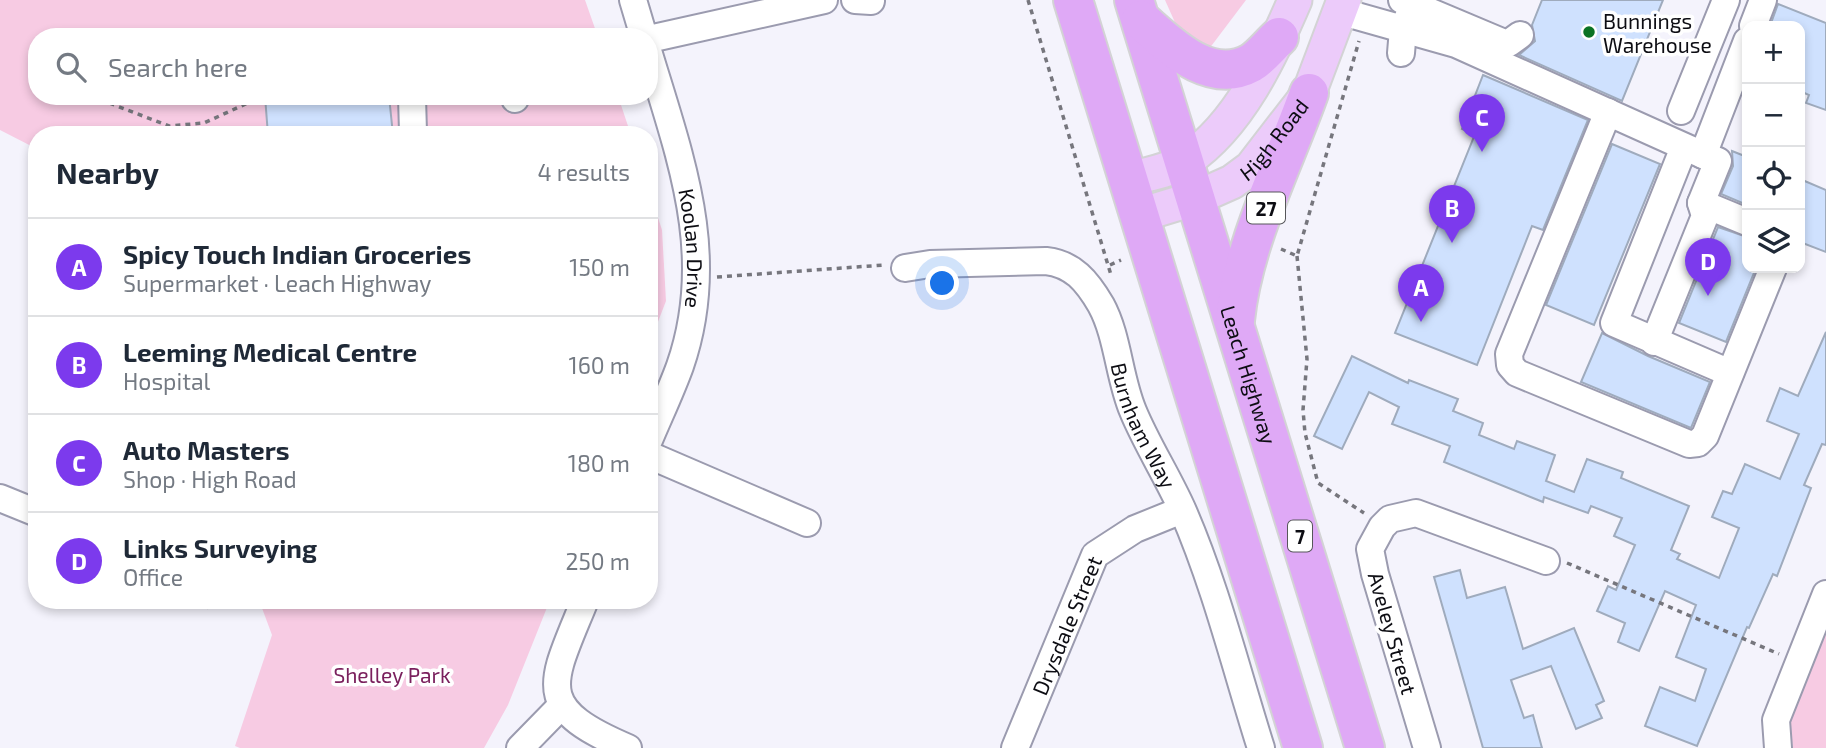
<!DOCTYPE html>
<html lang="en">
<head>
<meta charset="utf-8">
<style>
	:root { --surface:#fff; --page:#f6f6f7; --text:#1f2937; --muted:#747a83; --line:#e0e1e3; --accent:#7c3aed }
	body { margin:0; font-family:"Exo 2",sans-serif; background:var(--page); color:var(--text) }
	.controls { position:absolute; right:21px; top:21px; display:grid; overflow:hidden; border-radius:14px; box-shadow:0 4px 10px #0003 }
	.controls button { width:63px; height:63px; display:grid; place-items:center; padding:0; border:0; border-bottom:2px solid var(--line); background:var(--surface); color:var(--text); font:35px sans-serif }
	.you { position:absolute; left:943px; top:284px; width:24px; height:24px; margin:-18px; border:5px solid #fff; border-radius:50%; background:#1a73e8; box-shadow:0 0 0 10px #1a73e833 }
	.badge { display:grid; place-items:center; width:46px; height:46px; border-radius:50%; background:var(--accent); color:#fff; font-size:23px; font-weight:700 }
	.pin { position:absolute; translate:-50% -58px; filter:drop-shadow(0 2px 4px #0008) }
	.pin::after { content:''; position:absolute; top:37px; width:24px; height:21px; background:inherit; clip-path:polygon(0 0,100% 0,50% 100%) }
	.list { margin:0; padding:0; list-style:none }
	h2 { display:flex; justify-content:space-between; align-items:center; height:91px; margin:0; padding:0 28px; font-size:30px }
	h2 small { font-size:23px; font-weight:400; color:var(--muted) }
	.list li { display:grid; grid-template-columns:46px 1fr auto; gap:21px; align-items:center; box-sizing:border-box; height:98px; padding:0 28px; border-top:2px solid var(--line) }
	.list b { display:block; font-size:26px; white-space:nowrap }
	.list p { margin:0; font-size:23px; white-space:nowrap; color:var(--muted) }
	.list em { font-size:23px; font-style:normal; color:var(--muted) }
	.icon { flex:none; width:38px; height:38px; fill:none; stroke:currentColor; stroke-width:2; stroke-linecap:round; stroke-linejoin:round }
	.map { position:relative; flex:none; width:1826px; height:748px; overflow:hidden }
	.search { position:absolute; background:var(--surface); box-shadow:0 4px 10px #0003; left:28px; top:28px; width:630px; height:77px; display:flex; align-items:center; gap:18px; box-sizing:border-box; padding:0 24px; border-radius:28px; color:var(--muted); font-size:26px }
	.panel { position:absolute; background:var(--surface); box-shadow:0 4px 10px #0003; left:28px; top:126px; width:630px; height:483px; border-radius:28px }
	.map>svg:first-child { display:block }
	.green { fill:#f7cbe3 }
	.building { fill:#cfe1fe; stroke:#9fabbd; stroke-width:2 }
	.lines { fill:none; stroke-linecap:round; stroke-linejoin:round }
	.minor-casing { stroke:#9b9baf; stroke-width:30 }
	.major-casing { stroke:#d3d3d5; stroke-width:37 }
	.highway-casing { stroke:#d3d3d5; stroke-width:42 }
	.path { stroke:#76767d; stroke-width:3.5; stroke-dasharray:5 5; stroke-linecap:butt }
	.minor { stroke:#fff; stroke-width:26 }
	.major { stroke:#eccbfa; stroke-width:33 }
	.highway { stroke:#dfa9f6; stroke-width:38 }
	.poi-dot { fill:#0b7324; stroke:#fff; stroke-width:2.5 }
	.labels { text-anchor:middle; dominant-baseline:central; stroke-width:7; stroke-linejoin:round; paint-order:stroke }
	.shield { fill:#fff; stroke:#56565a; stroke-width:2 }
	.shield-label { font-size:19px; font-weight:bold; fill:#0d0d13 }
	.poi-label { font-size:21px; fill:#0d0d13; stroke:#fff; text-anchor:start }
	.street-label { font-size:21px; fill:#0d0d13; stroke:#fff }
	.park-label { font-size:21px; fill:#7a205d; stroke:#fff }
</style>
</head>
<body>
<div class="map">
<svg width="1826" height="748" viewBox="0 0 1826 748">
	<rect width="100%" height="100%" fill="#f4f3fc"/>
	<!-- green -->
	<g class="green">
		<path d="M0,0H585L598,37H37V96H618L631,135H37V149L0,130Z"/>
		<path d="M1165,0H1246L1209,49L1181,36Z"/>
		<path d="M649,190L662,230L666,301L649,345Z"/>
		<path d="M259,600H550L508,705L484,748H240L235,746L272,635Z"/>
		<path d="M1826,633V748H1793L1789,725Z"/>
	</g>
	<!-- building -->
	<g class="building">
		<path d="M1542,0H1663L1622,101L1519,55L1535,41L1532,25Z"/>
		<path d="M1778,4L1826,23V110L1806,103L1809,95L1800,91V26H1770Z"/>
		<path d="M1483,75L1588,120L1543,230L1532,226L1477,365L1395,333L1475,134L1462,129Z"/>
		<path d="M265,96H389L393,135H268Z"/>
		<path d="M1612,144L1660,164L1594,325L1546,305Z"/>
		<path d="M1732,151L1747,157V205L1721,194L1733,166Z"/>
		<path d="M1800,179L1826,190V252L1800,242Z"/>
		<path d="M1718,227L1747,237V268H1756L1726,342L1679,323Z"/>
		<path d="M1826,332V445L1822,444L1804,485L1811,488L1777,576L1773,574L1749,628L1747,627L1697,746L1645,726L1660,687L1695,701L1706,669L1676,657L1696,605L1665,591L1639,651L1618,642L1625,623L1597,611L1608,586L1616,590L1635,545L1614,536L1622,518L1591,506L1588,513L1544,497L1543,502L1444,462L1450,446L1392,424L1399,407L1369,392L1342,449L1314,436L1352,356L1408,383L1409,380L1458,399L1453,411L1483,423L1479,435L1514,449L1517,441L1555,455L1546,481L1574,492L1587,459L1623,472L1621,478L1689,506L1671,550L1680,554L1677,559L1719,578L1739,528L1712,517L1723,491L1732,494L1745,464L1780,479L1799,434L1767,421L1780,388L1798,396Z"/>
		<path d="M1602,333L1648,356L1710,382L1691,428L1581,382Z"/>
		<path d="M1460,570L1467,598L1505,587L1523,649L1574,628L1604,701L1596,705L1602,718L1576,729L1551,666L1511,680L1524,718L1533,715L1542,748H1483L1434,577Z"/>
	</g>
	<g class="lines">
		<defs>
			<g id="minor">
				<path d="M633,0L644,37"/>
				<path d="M855,0L871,1"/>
				<path d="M1402,0L1502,42L1509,43L1520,35"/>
				<path d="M1339,11L1456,44L1703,155L1747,41"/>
				<path d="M1753,26L1763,0"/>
				<path d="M649,39L824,0"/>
				<path d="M1401,53L1403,29L1410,13"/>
				<path id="s1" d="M649,54C681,160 718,256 680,366C671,391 659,416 649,440"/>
				<path d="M514,96L515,99"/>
				<path d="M412,97L413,132"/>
				<path d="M1681,111L1726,0"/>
				<path d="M1608,112L1509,354L1510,365L1517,373L1689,444L1698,443L1705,436L1773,268"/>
				<path d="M1684,147L1614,323L1730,373"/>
				<path d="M1701,203L1747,222"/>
				<path id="s2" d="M905,268L930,264L1046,261C1073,264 1087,281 1101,305C1118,336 1119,378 1133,411C1147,445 1168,477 1183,511C1216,587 1236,669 1261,748"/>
				<path d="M1654,342L1705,216L1701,203L1718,161L1703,155"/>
				<path d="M649,455L807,523"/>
				<path d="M0,498L37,513"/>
				<path d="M585,600C551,684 531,707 628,748"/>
				<path d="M520,748L562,705"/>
				<path id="s3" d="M1015,748L1095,555L1135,529L1182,510"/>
				<path d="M1427,748L1375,574L1370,549L1382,527L1390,519L1416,513L1546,561"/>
				<path d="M1778,748L1776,720L1826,594"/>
			</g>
			<g id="major">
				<path d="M1130,179C1148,174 1172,170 1187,160C1239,125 1271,56 1295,0"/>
				<path id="s4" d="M1140,215L1196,198L1232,182L1251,168L1309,93L1344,0"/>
			</g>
			<g id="highway">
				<path d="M1073,0L1303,748"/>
				<path id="s5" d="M1134,0L1365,748"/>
				<path d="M1141,20C1169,44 1209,86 1251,63C1261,57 1270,45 1279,37"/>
				<path d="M1235,320C1243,242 1283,166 1309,93"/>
			</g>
		</defs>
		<!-- minor casing -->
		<use href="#minor" class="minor-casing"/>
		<!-- major casing -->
		<use href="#major" class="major-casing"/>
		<!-- highway casing -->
		<use href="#highway" class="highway-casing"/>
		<!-- path -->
		<g class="path">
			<path d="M1028,0L1111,275"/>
			<path d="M91,96L169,126L204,123L263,96"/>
			<path d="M162,133L169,126"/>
			<path d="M1281,249L1297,256L1359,41"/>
			<path d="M1297,256L1307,359L1303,410L1305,433L1318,483L1364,513"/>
			<path d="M1110,265L1121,260"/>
			<path d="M717,277L884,265"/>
			<path d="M1567,563L1779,654"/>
			<path d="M196,600L211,609V600"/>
		</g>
		<!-- minor -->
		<use href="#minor" class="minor"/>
		<!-- major -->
		<use href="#major" class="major"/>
		<!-- highway -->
		<use href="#highway" class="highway"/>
	</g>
	<!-- markers -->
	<circle class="poi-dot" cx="1589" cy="32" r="7"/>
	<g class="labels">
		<!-- shield labels -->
		<g class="shield">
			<rect x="1247" y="192.5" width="38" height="31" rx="5"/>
			<rect x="1288" y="520.5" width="24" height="31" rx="5"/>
		</g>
		<g class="shield-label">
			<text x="1266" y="208">27</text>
			<text x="1300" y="536">7</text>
		</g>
		<!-- poi labels -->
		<g class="poi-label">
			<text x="1603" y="20">Bunnings<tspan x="1603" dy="24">Warehouse</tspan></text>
		</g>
		<!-- street labels -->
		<g class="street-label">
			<text stroke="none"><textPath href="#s4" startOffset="158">High Road</textPath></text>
			<text stroke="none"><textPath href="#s1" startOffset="200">Koolan Drive</textPath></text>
			<text stroke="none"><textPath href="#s5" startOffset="392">Leach Highway</textPath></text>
			<text stroke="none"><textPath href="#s2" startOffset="343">Burnham Way</textPath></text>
			<text stroke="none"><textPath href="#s3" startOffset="133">Drysdale Street</textPath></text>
			<text transform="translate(1393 633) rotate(74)">Aveley Street</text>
		</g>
		<!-- park labels -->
		<g class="park-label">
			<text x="392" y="674">Shelley Park</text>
		</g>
	</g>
</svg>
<div class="controls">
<button>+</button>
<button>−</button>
<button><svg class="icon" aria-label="locate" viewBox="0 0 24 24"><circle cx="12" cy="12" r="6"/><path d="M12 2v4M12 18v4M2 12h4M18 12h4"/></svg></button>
<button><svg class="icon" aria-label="layers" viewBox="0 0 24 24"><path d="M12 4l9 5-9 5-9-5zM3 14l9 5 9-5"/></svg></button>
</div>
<div class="you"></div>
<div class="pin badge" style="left:1421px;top:322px">A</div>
<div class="pin badge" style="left:1452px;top:243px">B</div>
<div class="pin badge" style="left:1482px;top:152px">C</div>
<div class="pin badge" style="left:1708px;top:296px">D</div>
<div class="search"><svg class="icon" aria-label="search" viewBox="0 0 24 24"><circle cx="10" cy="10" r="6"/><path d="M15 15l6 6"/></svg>Search here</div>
<section class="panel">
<h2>Nearby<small>4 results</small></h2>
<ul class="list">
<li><span class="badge">A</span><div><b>Spicy Touch Indian Groceries</b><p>Supermarket · Leach Highway</p></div><em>150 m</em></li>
<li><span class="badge">B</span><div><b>Leeming Medical Centre</b><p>Hospital</p></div><em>160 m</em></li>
<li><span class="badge">C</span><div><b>Auto Masters</b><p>Shop · High Road</p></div><em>180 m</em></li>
<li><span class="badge">D</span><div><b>Links Surveying</b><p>Office</p></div><em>250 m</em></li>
</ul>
</section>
</div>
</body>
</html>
